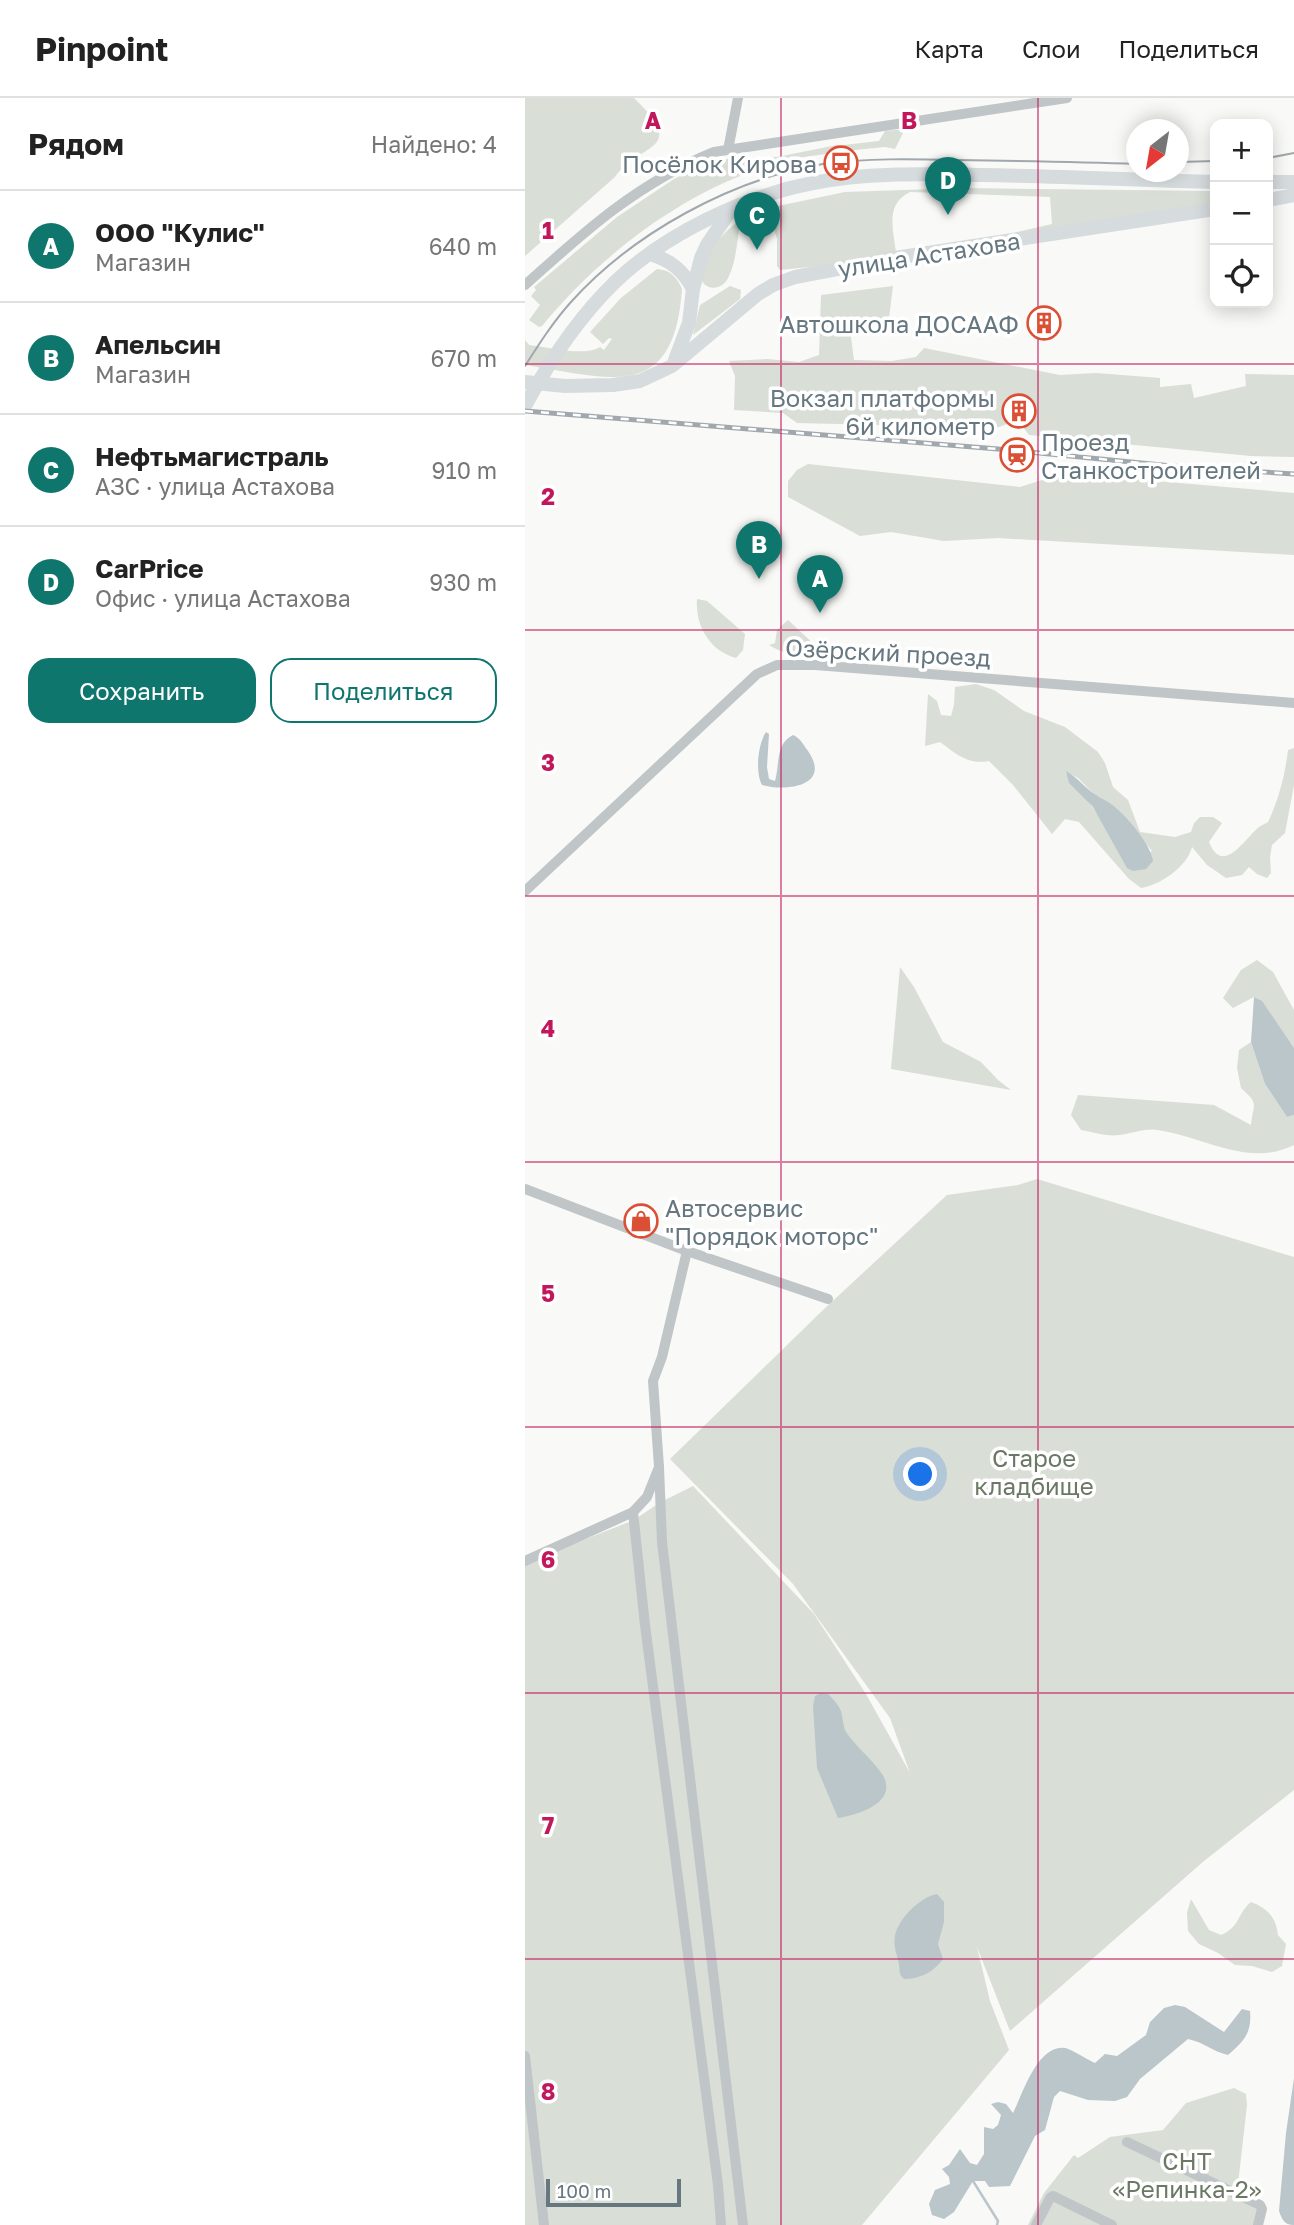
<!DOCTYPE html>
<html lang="ru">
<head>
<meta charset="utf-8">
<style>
	:root { --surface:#fff; --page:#f2f2f2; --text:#222; --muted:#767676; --line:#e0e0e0; --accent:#0f766e }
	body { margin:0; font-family:"Golos Text",sans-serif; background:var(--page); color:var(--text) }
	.controls { position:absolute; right:21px; top:21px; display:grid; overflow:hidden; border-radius:14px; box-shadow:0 4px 18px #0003 }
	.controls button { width:63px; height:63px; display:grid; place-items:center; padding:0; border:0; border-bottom:2px solid var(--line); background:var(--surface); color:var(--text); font:35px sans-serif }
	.compass { position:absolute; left:601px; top:21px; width:63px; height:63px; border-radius:50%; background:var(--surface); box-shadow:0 4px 18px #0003; rotate:211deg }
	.scale { position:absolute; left:21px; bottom:18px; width:135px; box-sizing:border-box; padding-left:7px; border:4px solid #667780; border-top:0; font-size:19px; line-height:24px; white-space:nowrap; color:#667780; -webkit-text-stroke:5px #fff; paint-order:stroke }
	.you { position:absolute; left:396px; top:1377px; width:24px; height:24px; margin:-18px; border:5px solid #fff; border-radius:50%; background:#1a73e8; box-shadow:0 0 0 10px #1a73e833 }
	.badge { display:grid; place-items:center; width:46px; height:46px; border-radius:50%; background:var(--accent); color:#fff; font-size:23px; font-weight:700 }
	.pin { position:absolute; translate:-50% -58px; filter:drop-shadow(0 2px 4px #0008) }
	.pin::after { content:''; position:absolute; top:37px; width:24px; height:21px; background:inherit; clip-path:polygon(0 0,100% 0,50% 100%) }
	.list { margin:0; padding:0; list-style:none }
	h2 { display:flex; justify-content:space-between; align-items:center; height:91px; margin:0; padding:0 28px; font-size:30px }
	h2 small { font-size:23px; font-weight:400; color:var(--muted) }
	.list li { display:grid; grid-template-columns:46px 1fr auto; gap:21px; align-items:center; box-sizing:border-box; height:112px; padding:0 28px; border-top:2px solid var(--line) }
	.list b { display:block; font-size:26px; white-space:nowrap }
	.list p { margin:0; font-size:23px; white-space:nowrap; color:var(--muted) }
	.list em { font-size:23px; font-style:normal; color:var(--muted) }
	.actions { display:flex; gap:14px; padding:21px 28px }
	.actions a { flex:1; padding:16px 0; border:2px solid var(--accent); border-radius:21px; text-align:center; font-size:24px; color:var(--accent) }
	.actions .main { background:var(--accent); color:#fff }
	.icon { flex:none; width:38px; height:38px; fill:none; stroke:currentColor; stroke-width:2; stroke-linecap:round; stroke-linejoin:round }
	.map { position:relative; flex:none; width:769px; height:2127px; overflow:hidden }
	header { display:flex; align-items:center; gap:42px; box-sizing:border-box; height:98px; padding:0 35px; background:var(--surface); border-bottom:2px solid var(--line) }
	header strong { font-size:33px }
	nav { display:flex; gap:38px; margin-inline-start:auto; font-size:24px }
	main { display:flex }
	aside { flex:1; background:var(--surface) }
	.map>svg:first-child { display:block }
	.green { fill:#d9ded6; fill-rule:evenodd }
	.water { fill:#bac6ca }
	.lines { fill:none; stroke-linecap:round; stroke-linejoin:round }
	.stream { stroke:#bac6ca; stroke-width:2.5 }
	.minor { stroke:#c0c5c8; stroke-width:10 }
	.major { stroke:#d6dbde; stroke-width:14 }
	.tram { stroke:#a0a8ad; stroke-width:2 }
	.rail-casing { stroke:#a0a8ad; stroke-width:5 }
	.rail { stroke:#fff; stroke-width:2.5; stroke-dasharray:8; stroke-linecap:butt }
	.grid { fill:none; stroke:#c2185b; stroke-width:2; stroke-opacity:0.55 }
	.labels { text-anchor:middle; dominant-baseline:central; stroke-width:7; stroke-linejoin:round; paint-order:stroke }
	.poi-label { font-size:24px; fill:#667780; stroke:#fff; text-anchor:end }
	.street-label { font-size:24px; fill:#667780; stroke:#fff }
	.park-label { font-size:24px; fill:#697964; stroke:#fff }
	.grid-label { font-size:23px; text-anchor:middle; font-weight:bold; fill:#c2185b; stroke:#fff; stroke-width:7; stroke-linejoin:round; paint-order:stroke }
</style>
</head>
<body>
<header>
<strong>Pinpoint</strong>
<nav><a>Карта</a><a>Слои</a><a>Поделиться</a></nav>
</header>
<main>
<aside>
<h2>Рядом<small>Найдено: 4</small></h2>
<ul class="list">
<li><span class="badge">A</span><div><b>ООО &quot;Кулис&quot;</b><p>Магазин</p></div><em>640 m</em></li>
<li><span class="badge">B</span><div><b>Апельсин</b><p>Магазин</p></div><em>670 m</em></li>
<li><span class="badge">C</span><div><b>Нефтьмагистраль</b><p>АЗС · улица Астахова</p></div><em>910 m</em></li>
<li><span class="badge">D</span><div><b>CarPrice</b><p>Офис · улица Астахова</p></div><em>930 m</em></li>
</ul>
<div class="actions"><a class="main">Сохранить</a><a>Поделиться</a></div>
</aside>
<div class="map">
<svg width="769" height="2127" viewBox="0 0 769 2127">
	<rect width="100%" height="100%" fill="#f9f9f7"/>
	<!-- green -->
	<g class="green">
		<path d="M0,0H109C165,54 114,44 90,79L0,158Z"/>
		<path d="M380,31L370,51L360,49L320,53L319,47L354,43L360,33Z"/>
		<path d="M312,47L315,54C296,57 275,58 257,64C164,89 77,155 17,228L14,229L4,222L15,207L6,198L11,192L9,189L92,119L149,81L176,67L200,61L252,59Z"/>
		<path d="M438,90L690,93V105L471,139L527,126L525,99L385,94C360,106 368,131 371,154L312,166L255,172L252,168V141L249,131L243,130L246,115L253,108L320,94Z"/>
		<path d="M213,124L215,126C212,143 211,165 203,180C197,193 178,194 175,177C173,163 201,131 213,124Z"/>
		<path d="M132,171C145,172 152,179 157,191C149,306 85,280 0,267V242L4,247C22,249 60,259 75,249L79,252L87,241L84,240L78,246L65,234L96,200Z"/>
		<path d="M205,188L216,192L215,201L168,237L175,207Z"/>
		<path d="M368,188L364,220L324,224L329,262L367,263L391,259L399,250L535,277L571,275L635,280V289L666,286L669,300L721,288L720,276L769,277V359L726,358L504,337L498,329L485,325L471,330L428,327L416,333L356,327L272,325L258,315L209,312L210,278L204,263L242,261L274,264L294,257L296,197Z"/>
		<path d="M283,366L495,389L539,375L769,395V457L473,440L419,443L366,434L335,438L263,399V383L272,372Z"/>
		<path d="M172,501L182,503L220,536L218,552L211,560C185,553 170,528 172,501Z"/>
		<path d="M263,522L293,550L285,549L284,554C272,560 255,554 244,547L250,545L252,532Z"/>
		<path d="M451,586L469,592L499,613L540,629L573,654L580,665L588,689L603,702L615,734L650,739L666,734L669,725L675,719H688L697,725L684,744C698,779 720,740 733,730C736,727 740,726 743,724C754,701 760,677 763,652L769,650V687L760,735L747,747L745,759L746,775L742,780L732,776L724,769L717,777L701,780L682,767L667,749C662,769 635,787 616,790L604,781L554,724L540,721L527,736L488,687L464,663C443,667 431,656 415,644L400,648L403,596L412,603L416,617L426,618L429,607L430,589ZM541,674L553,680L570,697L591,710L627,753L602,769L577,722Z"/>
		<path d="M732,862L748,874L769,912V950L736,903L729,899L708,910L698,900L716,872Z"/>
		<path d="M375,869L389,889L418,944L456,964L473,982L486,992L366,971Z"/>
		<path d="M726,944L740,986L762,1019L769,1017V1047C724,1070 677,1038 632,1032C619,1030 606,1036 594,1037C582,1039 568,1034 556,1032L546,1017L553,997L689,1007L726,1027C728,1005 735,1007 716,990L712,970L714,952Z"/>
		<path d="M512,1081L769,1159V1692L679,1763L485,1933L452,1849L465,1903L484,1952L337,2127H0V1465L109,1422L134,1405L168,1388L289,1516L341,1596L385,1675L365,1620L268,1486L145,1361L298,1212L422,1097L493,1087Z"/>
		<path d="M666,1801L684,1832L696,1837C715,1829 712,1816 726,1804C742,1810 751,1819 753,1837L761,1846L757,1868L747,1874L727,1868L710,1867L693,1855L674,1846L663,1833L662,1815Z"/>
		<path d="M709,1990L721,1996L722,2007L712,2095L735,2106L737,2127H503L519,2095L549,2057L553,2060L585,2039L638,2032L661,2005Z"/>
	</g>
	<!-- water -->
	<g class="water">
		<path d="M241,634L244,636L242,669L244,681L250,683C255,666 250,646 268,637C275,640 278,646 283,653C307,688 262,694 237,687C230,674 233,646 241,634Z"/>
		<path d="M541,673C553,680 560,690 571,697C576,701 581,702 586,706C600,716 626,746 628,763L621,771L608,773L602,770L568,709L544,685Z"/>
		<path d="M729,899L737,903L769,950V1017L762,1019L740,986L726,944Z"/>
		<path d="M296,1595L303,1596C308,1601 313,1606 316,1613C318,1620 318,1629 321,1634C331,1649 347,1661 357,1676C375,1704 333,1717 313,1720L292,1670L288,1608L290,1598Z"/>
		<path d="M412,1796L419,1804V1824L413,1846L418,1861C409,1874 395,1881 379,1881C373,1875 375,1873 374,1866C372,1856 368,1849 370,1838C373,1821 395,1799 412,1796Z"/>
		<path d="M650,1907L660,1909L699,1934L717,1911L725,1913C727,1935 719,1943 703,1957C689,1954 678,1944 663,1941L615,1981L602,1999L590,2003L563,2002L535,1993L529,1999L520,2032L510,2038L485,2088L464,2089L460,2083H448L429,2114L419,2121L407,2117L404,2106L410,2092L425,2086L424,2079L417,2071L424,2067L435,2051L445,2065L452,2067L459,2056V2029L468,2031L473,2027L476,2017L466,2006L473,2004L481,2006L488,2015C497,1998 512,1946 540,1950C546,1951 563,1962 570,1965L580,1956L592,1958L621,1937L625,1924L639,1910Z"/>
		<path d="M769,1980V2127C759,2127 757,2121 754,2113L761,2035Z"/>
	</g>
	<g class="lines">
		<!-- stream -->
		<path class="stream" d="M450,2081L448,2083L473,2123L472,2127"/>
		<!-- minor -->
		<g class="minor">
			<path d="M203,52L213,0"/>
			<path d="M0,187C60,133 113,85 189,54L542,0"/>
			<path d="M0,793L232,576L252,567H290L769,605"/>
			<path d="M0,1091L162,1153L303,1201"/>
			<path d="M134,1369L137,1444L218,2127"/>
			<path d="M108,1414L120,1527L193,2087L196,2127"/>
			<path d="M0,1463L108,1414L122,1399L134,1369L128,1283L137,1259L162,1153"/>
			<path d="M0,1958L19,2127"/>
			<path d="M602,2044L735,2107L737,2111L733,2127"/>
			<path d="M511,2127L525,2100L528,2098L587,2127"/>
		</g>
		<!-- major -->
		<g class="major">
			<path d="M743,84H769"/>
			<path d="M743,102L769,97"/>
			<path d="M125,156C145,162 158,172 168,191"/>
			<path d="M150,262L164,225L168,191L176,160L182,147L205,113"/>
			<path d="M0,284L40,288L88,287L115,283L147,268L233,196L248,187L270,179L370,160L690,111"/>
			<path d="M0,308C25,262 53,220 90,184C140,136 220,98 288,85C343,74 401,76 457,77C535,78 612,82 690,84"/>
		</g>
		<!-- tram -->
		<g class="tram">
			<path d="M743,60L769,55"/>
			<path d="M654,64L690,63"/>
			<path d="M0,268C14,246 28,224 46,204C108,135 207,81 298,66C342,60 387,61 431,62C491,63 551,64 612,66"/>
		</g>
		<defs>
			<path id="rail" d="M0,313L473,351L647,368L769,376"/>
		</defs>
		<!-- rail casing -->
		<use href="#rail" class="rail-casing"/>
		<!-- rail -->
		<use href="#rail" class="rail"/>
	</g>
	<!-- grid -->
	<path class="grid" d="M256,0V2127M513,0V2127M0,266H769M0,532H769M0,798H769M0,1064H769M0,1329H769M0,1595H769M0,1861H769"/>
	<!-- icons -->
	<defs>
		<symbol id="bus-ring" viewBox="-11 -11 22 22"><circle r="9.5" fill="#fff" stroke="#db4f35" stroke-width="1.5"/><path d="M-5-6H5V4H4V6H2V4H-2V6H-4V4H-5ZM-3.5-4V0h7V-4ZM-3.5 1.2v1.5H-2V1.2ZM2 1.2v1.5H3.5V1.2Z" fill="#db4f35"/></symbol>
		<symbol id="building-ring" viewBox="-11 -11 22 22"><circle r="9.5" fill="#fff" stroke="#db4f35" stroke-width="1.5"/><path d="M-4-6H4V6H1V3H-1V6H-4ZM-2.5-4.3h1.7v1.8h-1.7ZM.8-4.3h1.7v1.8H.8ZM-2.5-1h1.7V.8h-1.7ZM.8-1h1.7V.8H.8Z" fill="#db4f35"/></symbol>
		<symbol id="station-ring" viewBox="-11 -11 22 22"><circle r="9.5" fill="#fff" stroke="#db4f35" stroke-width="1.5"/><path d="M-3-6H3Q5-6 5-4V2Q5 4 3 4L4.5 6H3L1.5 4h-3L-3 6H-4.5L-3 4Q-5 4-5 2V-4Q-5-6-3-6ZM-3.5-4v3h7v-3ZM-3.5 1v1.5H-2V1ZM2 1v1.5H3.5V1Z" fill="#db4f35"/></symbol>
		<symbol id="shop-ring" viewBox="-11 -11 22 22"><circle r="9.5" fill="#fff" stroke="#db4f35" stroke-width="1.5"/><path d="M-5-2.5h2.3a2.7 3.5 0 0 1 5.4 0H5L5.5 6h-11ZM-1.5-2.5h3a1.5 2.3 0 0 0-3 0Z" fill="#db4f35"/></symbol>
	</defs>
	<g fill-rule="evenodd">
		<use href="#bus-ring" x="297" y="46" width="38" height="38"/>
		<use href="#building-ring" x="500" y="206" width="38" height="38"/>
		<use href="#building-ring" x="475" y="294" width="38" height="38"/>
		<use href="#station-ring" x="473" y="338" width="38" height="38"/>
		<use href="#shop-ring" x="97" y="1104" width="38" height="38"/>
	</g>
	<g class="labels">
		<!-- poi labels -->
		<g class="poi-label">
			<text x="292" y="65">Посёлок Кирова</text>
			<text x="494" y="225">Автошкола ДОСААФ</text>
			<text x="470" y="299">Вокзал платформы<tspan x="470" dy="28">6й километр</tspan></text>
			<text x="516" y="343" text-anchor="start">Проезд<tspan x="516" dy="28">Станкостроителей</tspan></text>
			<text x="140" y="1109" text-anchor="start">Автосервис<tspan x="140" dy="28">"Порядок моторс"</tspan></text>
		</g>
		<!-- street labels -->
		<g class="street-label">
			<text transform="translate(404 156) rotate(-9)">улица Астахова</text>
			<text transform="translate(363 554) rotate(3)">Озёрский проезд</text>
		</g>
		<!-- park labels -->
		<g class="park-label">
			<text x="509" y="1359">Старое<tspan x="509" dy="28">кладбище</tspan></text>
			<text x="662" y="2062">СНТ<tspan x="662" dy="28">«Репинка-2»</tspan></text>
		</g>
	</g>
	<g class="grid-label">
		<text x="128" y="31">A</text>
		<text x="384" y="31">B</text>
		<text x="23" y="141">1</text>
		<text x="23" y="407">2</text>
		<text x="23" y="673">3</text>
		<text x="23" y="939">4</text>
		<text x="23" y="1204">5</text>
		<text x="23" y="1470">6</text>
		<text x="23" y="1736">7</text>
		<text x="23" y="2002">8</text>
	</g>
</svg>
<div class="controls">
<button>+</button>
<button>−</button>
<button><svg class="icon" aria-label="locate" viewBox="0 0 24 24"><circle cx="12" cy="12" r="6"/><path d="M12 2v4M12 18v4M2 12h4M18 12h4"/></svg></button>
</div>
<svg class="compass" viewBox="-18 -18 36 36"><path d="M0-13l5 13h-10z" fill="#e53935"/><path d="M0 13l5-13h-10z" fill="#767676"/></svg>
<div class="scale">100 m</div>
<div class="you"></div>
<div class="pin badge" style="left:295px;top:515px">A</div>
<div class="pin badge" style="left:234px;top:481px">B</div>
<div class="pin badge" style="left:232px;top:152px">C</div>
<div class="pin badge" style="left:423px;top:117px">D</div>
</div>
</main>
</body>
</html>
